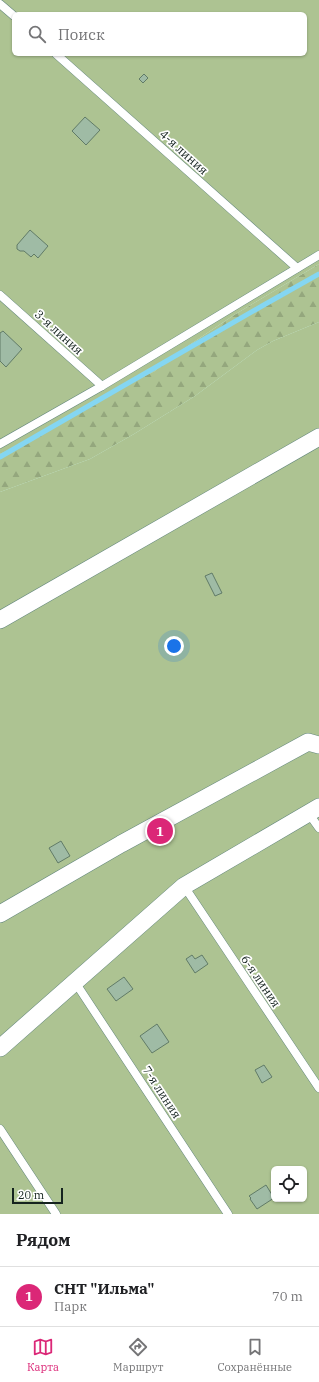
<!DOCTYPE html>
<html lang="ru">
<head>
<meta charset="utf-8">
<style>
	:root { --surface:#fff; --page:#f6f6f6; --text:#202124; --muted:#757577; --line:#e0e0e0; --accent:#db2777 }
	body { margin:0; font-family:"IBM Plex Serif",serif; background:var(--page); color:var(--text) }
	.controls { position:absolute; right:12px; bottom:12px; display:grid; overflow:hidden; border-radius:6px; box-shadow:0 1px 3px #0004 }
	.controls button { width:36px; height:36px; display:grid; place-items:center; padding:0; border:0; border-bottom:1px solid var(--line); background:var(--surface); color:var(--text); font:20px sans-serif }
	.scale { position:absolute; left:12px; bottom:10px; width:51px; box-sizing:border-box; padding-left:4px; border:2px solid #15231f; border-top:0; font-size:11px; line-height:14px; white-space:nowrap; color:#15231f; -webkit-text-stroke:3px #fff; paint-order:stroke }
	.you { position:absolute; left:174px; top:646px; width:14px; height:14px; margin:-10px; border:3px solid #fff; border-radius:50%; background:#1a73e8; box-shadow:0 0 0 6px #1a73e833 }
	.badge { display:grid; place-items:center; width:26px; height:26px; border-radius:50%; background:var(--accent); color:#fff; font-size:13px; font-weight:700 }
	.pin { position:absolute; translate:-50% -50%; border:2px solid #fff; box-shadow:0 1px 4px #0006 }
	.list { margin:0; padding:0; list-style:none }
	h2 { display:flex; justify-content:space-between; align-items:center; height:52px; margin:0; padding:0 16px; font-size:17px }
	h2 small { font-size:13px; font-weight:400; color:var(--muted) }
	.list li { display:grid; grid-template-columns:26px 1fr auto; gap:12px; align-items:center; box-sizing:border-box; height:60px; padding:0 16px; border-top:1px solid var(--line) }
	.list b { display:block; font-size:15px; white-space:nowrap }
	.list p { margin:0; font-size:13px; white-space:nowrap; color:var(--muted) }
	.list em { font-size:13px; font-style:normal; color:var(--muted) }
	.icon { flex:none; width:22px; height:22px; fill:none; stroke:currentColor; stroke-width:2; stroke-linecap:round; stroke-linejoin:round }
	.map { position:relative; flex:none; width:319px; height:1214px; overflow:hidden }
	.search { position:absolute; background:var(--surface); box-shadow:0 1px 3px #0004; left:12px; right:12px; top:12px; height:44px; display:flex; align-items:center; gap:10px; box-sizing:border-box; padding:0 14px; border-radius:6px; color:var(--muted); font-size:15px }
	.sheet { height:112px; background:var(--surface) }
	nav { display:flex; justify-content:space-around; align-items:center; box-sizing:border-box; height:56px; border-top:1px solid var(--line); background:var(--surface); font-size:11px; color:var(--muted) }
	nav a { display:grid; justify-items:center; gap:2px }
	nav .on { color:var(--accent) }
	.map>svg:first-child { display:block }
	.forest { fill:url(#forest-firs) }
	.garden { fill:#adc392; fill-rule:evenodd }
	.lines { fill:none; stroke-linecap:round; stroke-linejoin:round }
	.stream { stroke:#84d6f2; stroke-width:5 }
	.building { fill:#9fbba5; stroke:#617b67 }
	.service-casing { stroke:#65887d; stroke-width:9 }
	.minor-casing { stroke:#65887d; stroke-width:18 }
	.service { stroke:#fff; stroke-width:8 }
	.minor { stroke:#fff; stroke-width:17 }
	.labels { text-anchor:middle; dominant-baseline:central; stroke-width:3.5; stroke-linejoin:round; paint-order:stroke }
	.street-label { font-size:12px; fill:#15231f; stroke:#fff }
</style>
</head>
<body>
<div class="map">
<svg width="319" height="1214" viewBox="0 0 319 1214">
	<defs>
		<pattern id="forest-firs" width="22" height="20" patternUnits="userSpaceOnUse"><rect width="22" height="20" fill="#adc392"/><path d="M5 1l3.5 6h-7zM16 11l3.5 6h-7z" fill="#94a77d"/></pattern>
	</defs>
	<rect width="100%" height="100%" fill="#d0f6eb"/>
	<!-- forest -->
	<path class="forest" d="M319,264V322L273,341L257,350L195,396L134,434L90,459L0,492V454L35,438L95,400L155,371L167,360L234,315Z"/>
	<!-- garden -->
	<g class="garden">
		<path d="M0,0H319V264L234,315L167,360L155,371L95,400L35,438L0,454ZM14,14H305V54H14Z"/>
		<path d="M319,322V1214H0V492L90,459L134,434L195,396L257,350L273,341ZM274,1169H304V1199H274Z"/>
	</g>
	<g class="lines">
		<!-- stream -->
		<path class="stream" d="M0,457L262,306L319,274"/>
	</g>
	<!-- building -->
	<g class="building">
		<path d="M144,74L148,78L143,83L139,79Z"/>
		<path d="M85,117L100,130L86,145L72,131Z"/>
		<path d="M30,230L48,246L38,258L34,254L31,257L24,251H20L17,249V245Z"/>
		<path d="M3,331L22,349L6,367L0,361V333Z"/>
		<path d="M212,573L222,593L215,596L205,576Z"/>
		<path d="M61,841L70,856L58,863L49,848Z"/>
		<path d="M192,955L195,959L202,955L208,964L195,973L186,959Z"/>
		<path d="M124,977L133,989L116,1001L107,989Z"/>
		<path d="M157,1024L169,1042L152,1053L140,1036Z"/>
		<path d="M264,1065L272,1077L262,1083L255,1070Z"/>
		<path d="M266,1185L274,1198L257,1209L250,1199L251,1198L249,1196Z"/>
	</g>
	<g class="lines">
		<defs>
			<g id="service">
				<path d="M0,4L14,16"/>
				<path d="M56,54L297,268"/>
				<path d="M0,295L102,386"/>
				<path d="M0,444L102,386L319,255"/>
				<path d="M309,814L319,828"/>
				<path d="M184,886L319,1088"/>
				<path d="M75,982L228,1214"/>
				<path d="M0,1129L56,1214"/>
			</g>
			<g id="minor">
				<path d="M0,620L319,437"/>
				<path d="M0,914L121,844L308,742L319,745"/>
				<path d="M0,1048L184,886L319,807"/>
			</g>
		</defs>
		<!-- service casing -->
		<use href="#service" class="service-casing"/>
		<!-- minor casing -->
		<use href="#minor" class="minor-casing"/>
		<!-- service -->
		<use href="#service" class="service"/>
		<!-- minor -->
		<use href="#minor" class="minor"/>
	</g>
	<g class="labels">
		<!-- street labels -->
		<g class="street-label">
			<text transform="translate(184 152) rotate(42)">4-я линия</text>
			<text transform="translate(59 332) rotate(42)">3-я линия</text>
			<text transform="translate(261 981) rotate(56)">6-я линия</text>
			<text transform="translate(162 1092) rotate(57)">7-я линия</text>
		</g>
	</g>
</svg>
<div class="controls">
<button><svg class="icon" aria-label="locate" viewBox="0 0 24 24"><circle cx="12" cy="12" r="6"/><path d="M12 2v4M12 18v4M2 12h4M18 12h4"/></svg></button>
</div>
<div class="scale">20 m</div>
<div class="you"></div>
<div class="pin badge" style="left:160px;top:831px">1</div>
<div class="search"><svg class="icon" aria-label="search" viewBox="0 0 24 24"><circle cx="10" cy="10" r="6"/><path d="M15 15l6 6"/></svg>Поиск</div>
</div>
<section class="sheet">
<h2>Рядом<small></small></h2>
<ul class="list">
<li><span class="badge">1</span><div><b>СНТ &quot;Ильма&quot;</b><p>Парк</p></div><em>70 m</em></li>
</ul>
</section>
<nav>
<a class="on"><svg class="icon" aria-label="map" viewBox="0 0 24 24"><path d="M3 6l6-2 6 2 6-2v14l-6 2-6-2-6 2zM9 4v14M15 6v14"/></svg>Карта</a>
<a><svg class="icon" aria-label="directions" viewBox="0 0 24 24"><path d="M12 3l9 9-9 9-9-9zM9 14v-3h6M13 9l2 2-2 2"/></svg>Маршрут</a>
<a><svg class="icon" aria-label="saved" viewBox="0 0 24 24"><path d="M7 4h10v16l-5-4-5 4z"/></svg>Сохранённые</a>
</nav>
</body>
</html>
